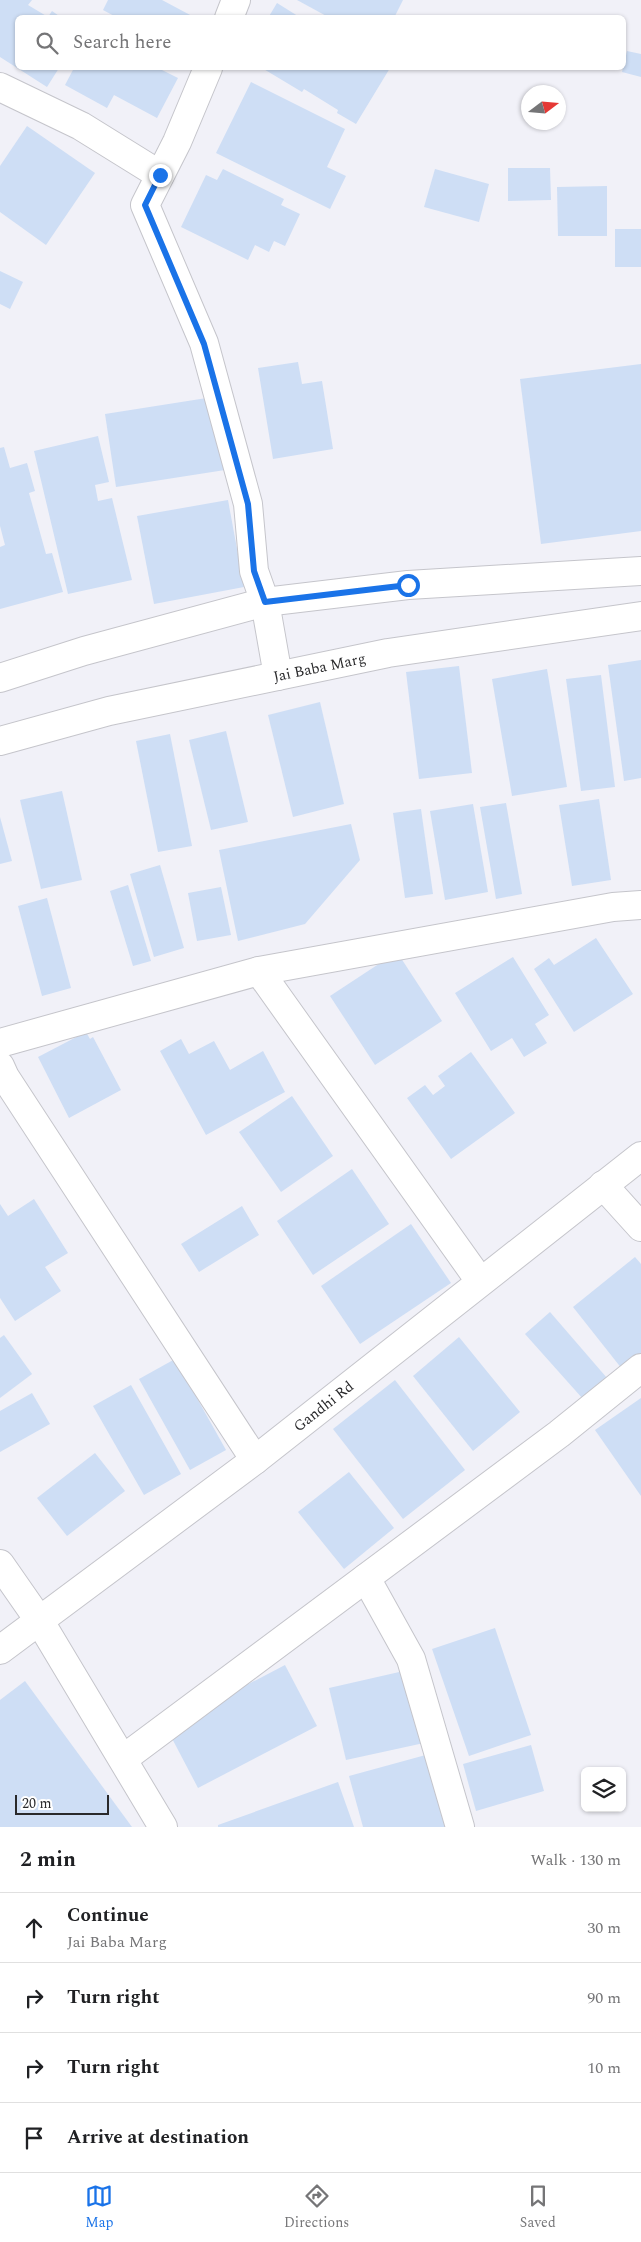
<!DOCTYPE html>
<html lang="en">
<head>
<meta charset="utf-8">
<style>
	:root { --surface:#fff; --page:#f2f2f2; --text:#202124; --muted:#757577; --line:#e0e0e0; --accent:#1a73e8 }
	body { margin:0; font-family:Spectral,serif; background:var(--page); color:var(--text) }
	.controls { position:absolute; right:15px; bottom:15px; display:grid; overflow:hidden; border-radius:8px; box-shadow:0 1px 4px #0004 }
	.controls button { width:45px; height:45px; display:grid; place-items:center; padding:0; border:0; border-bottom:1px solid var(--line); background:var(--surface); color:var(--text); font:25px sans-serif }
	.compass { position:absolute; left:521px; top:85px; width:45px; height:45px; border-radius:50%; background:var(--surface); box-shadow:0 1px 4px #0004; rotate:74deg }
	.scale { position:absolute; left:15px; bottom:12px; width:94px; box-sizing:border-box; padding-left:5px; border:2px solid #29292b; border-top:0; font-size:14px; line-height:18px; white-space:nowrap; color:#29292b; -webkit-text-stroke:4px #fff; paint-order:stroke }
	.stop { position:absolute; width:15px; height:15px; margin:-11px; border:4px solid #1a73e8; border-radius:50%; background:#fff }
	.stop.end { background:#1a73e8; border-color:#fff; box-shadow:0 1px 5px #0008 }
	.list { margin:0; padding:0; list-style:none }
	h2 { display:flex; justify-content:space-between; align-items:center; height:65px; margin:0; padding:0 20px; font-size:21px }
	h2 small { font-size:16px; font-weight:400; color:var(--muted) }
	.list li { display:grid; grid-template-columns:32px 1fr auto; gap:15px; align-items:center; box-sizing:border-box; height:70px; padding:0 20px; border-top:1px solid var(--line) }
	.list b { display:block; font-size:19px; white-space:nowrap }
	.list p { margin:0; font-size:16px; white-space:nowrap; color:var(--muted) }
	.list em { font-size:16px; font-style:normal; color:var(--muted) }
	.icon { flex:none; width:28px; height:28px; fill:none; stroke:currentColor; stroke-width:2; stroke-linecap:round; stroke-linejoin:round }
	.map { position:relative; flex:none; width:641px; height:1827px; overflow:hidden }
	.search { position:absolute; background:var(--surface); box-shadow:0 1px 4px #0004; left:15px; right:15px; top:15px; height:55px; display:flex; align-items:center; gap:12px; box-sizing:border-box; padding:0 18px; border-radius:8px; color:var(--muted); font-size:19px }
	.sheet { height:345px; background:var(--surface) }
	nav { display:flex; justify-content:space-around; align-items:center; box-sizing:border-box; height:70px; border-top:1px solid var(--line); background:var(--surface); font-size:14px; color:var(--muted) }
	nav a { display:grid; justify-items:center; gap:2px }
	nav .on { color:var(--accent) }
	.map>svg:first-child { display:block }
	.building { fill:#cedef5 }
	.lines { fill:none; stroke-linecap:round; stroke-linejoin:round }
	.street-casing { stroke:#c5c5cb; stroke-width:30 }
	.secondary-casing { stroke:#c5c5cb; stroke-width:30 }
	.street { stroke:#fff; stroke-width:28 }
	.secondary { stroke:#fff; stroke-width:28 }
	.route { stroke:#1a73e8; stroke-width:6 }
	.labels { text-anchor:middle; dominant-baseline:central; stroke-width:4.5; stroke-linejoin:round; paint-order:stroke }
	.street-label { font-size:15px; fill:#29292b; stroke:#fff }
</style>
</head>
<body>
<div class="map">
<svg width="641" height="1827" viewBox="0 0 641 1827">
	<rect width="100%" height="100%" fill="#f1f1f8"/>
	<!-- building -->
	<g class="building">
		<path d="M0,0H32L28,5L48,17L52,11L62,18H18V68H59L47,87L0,57Z"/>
		<path d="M108,0H162L192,16L118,18L103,10Z"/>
		<path d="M297,0H403L394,18H330Z"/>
		<path d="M277,3L301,18H268Z"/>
		<path d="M627,51L641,54V77L622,72Z"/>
		<path d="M74,68H158L178,78L157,118L114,95L107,108L65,85Z"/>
		<path d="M262,68H390L356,124L337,113L338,110L304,89L302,92Z"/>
		<path d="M251,82L345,129L327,167L346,176L330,209L216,153Z"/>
		<path d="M27,126L95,173L46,245L0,212V166Z"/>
		<path d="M508,168H550L551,200L508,201Z"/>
		<path d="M223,169L284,199L281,205L300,214L285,246L274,241L269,252L255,245L248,260L181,227L206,175L217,180Z"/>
		<path d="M435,169L489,184L479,222L424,207Z"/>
		<path d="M607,186V236H558L557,187Z"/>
		<rect x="615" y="229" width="26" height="38"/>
		<path d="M0,271L23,282L10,309L0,304Z"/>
		<path d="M298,362L302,384L322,381L333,449L273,459L258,368Z"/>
		<path d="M641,364V531L541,544L520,379Z"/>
		<path d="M213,397L225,470L116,487L105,414Z"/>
		<path d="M98,436L109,482L95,485L98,501L112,498L132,580L68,594L34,451Z"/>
		<path d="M4,447L10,468L27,463L35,491L29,493L46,554L52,553L63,592L0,609V547L5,545L0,526V448Z"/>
		<path d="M228,500L244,587L154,604L137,516Z"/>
		<path d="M641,660V778L624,781L608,665Z"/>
		<path d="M459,666L472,773L419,779L406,672Z"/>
		<path d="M547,669L567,787L512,796L492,679Z"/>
		<path d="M601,675L615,787L581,791L566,679Z"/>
		<path d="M320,702L344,804L293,817L268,715Z"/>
		<path d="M226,731L248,822L211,830L189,740Z"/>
		<path d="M170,734L192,846L158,852L136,741Z"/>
		<path d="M62,791L82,880L41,889L20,800Z"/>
		<path d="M599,799L611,880L572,886L559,805Z"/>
		<path d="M506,803L522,894L496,899L480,807Z"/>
		<path d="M473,804L488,892L445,900L430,811Z"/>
		<path d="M421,809L433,894L405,898L393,813Z"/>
		<path d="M0,817L12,861L0,864Z"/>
		<path d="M351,824L360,860L305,924L238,941L219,850Z"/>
		<path d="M160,865L184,948L154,957L130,874Z"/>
		<path d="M128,885L151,961L133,966L110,891Z"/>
		<path d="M221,887L231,935L197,941L188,893Z"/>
		<path d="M47,898L71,988L42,996L18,906Z"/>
		<path d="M596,938L633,994L574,1032L534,969L549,958L554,965Z"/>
		<path d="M397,952L442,1021L375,1065L330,996Z"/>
		<path d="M513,957L549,1015L535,1024L547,1043L524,1057L512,1038L491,1051L455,993Z"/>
		<path d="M86,1032L90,1039L93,1037L121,1090L69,1118L38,1057Z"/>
		<path d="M181,1039L189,1054L214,1041L230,1070L263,1051L285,1092L206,1135L160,1051Z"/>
		<path d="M471,1052L515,1113L451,1159L407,1098L425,1085L433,1095L445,1086L438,1076Z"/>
		<path d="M292,1096L333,1156L281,1192L239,1132Z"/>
		<path d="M352,1169L389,1224L313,1275L277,1221Z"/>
		<path d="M34,1199L68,1253L45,1267L61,1291L15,1321L0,1298V1204L8,1216Z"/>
		<path d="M242,1206L259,1235L199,1272L181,1244Z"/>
		<path d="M411,1224L451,1283L360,1344L321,1286Z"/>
		<path d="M635,1257L641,1264V1361L626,1374L573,1307Z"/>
		<path d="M550,1312L607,1378L583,1399L525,1334Z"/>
		<path d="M4,1335L32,1374L0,1398V1338Z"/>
		<path d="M459,1337L520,1412L473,1451L413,1376Z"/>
		<path d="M175,1359L226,1450L190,1470L139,1379Z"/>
		<path d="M395,1380L465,1470L403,1519L333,1429Z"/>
		<path d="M131,1385L181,1474L144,1495L93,1406Z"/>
		<path d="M32,1393L50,1424L0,1452V1411Z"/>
		<path d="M641,1398V1496L595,1430Z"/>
		<path d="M95,1453L125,1491L67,1536L37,1498Z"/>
		<path d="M349,1472L394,1528L344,1569L298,1512Z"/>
		<path d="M495,1628L531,1735L469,1756L432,1649Z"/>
		<path d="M285,1665L317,1726L198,1788L166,1727Z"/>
		<path d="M408,1670L424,1743L346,1760L329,1688Z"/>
		<path d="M25,1681L132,1827H0V1700Z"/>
		<path d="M531,1745L544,1791L476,1811L463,1764Z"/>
		<path d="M433,1753L453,1827H363L349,1776Z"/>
		<path d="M338,1782L354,1827H218V1825Z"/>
	</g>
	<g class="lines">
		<defs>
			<g id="street">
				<path d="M229,18L236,0"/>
				<path d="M208,68L177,142L145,205L204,343L248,504L254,571L265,602L278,676"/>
				<path d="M0,87L81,126L160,175"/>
				<path d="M259,971L480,1281"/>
				<path d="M0,1043L259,971L613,907L641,905"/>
				<path d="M0,1066L5,1077L255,1460"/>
				<path d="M603,1185L641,1227"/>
				<path d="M0,1564L39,1620L163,1827"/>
				<path d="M366,1578L411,1659L460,1827"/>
				<path d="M123,1759L559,1434L641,1368"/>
			</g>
			<g id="secondary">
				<path d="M0,678L84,651L265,602L408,585L641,571"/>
				<path id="s1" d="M0,741L109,711L388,653L641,616"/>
				<path id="s2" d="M0,1650L255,1460L641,1156"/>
			</g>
		</defs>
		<!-- street casing -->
		<use href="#street" class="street-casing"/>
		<!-- secondary casing -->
		<use href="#secondary" class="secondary-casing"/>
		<!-- street -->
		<use href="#street" class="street"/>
		<!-- secondary -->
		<use href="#secondary" class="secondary"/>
	</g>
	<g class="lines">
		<!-- route -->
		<path class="route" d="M160,175L145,205L204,344L248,504L254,571L265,602L408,585"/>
	</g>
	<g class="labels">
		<!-- street labels -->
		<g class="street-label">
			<text stroke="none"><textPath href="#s1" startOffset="328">Jai Baba Marg</textPath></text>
			<text stroke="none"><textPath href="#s2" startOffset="405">Gandhi Rd</textPath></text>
		</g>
	</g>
</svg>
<div class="controls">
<button><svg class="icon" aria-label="layers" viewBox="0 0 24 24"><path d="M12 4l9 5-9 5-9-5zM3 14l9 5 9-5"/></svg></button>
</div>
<svg class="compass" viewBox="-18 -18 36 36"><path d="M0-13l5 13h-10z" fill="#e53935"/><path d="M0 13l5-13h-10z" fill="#757577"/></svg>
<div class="scale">20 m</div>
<div class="stop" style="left:408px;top:585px"></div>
<div class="stop end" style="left:160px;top:175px"></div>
<div class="search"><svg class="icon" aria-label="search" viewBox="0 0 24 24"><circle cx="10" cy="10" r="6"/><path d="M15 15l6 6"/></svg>Search here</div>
</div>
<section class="sheet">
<h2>2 min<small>Walk · 130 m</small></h2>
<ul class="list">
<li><svg class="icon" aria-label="ahead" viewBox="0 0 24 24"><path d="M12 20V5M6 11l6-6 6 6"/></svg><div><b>Continue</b><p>Jai Baba Marg</p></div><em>30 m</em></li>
<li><svg class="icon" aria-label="right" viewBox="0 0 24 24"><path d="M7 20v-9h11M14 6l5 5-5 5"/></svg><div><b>Turn right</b></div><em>90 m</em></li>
<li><svg class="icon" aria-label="right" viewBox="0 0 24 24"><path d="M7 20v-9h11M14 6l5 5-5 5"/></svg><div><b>Turn right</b></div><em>10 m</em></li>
<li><svg class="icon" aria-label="arrive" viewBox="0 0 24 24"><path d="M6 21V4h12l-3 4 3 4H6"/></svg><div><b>Arrive at destination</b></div></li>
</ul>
</section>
<nav>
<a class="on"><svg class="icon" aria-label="map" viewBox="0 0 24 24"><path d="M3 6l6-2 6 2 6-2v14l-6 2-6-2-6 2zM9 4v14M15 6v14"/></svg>Map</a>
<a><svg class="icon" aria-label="directions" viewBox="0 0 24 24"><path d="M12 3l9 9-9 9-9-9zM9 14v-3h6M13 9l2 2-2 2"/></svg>Directions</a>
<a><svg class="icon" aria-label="saved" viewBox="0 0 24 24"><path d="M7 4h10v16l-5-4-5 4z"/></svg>Saved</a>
</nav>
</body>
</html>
